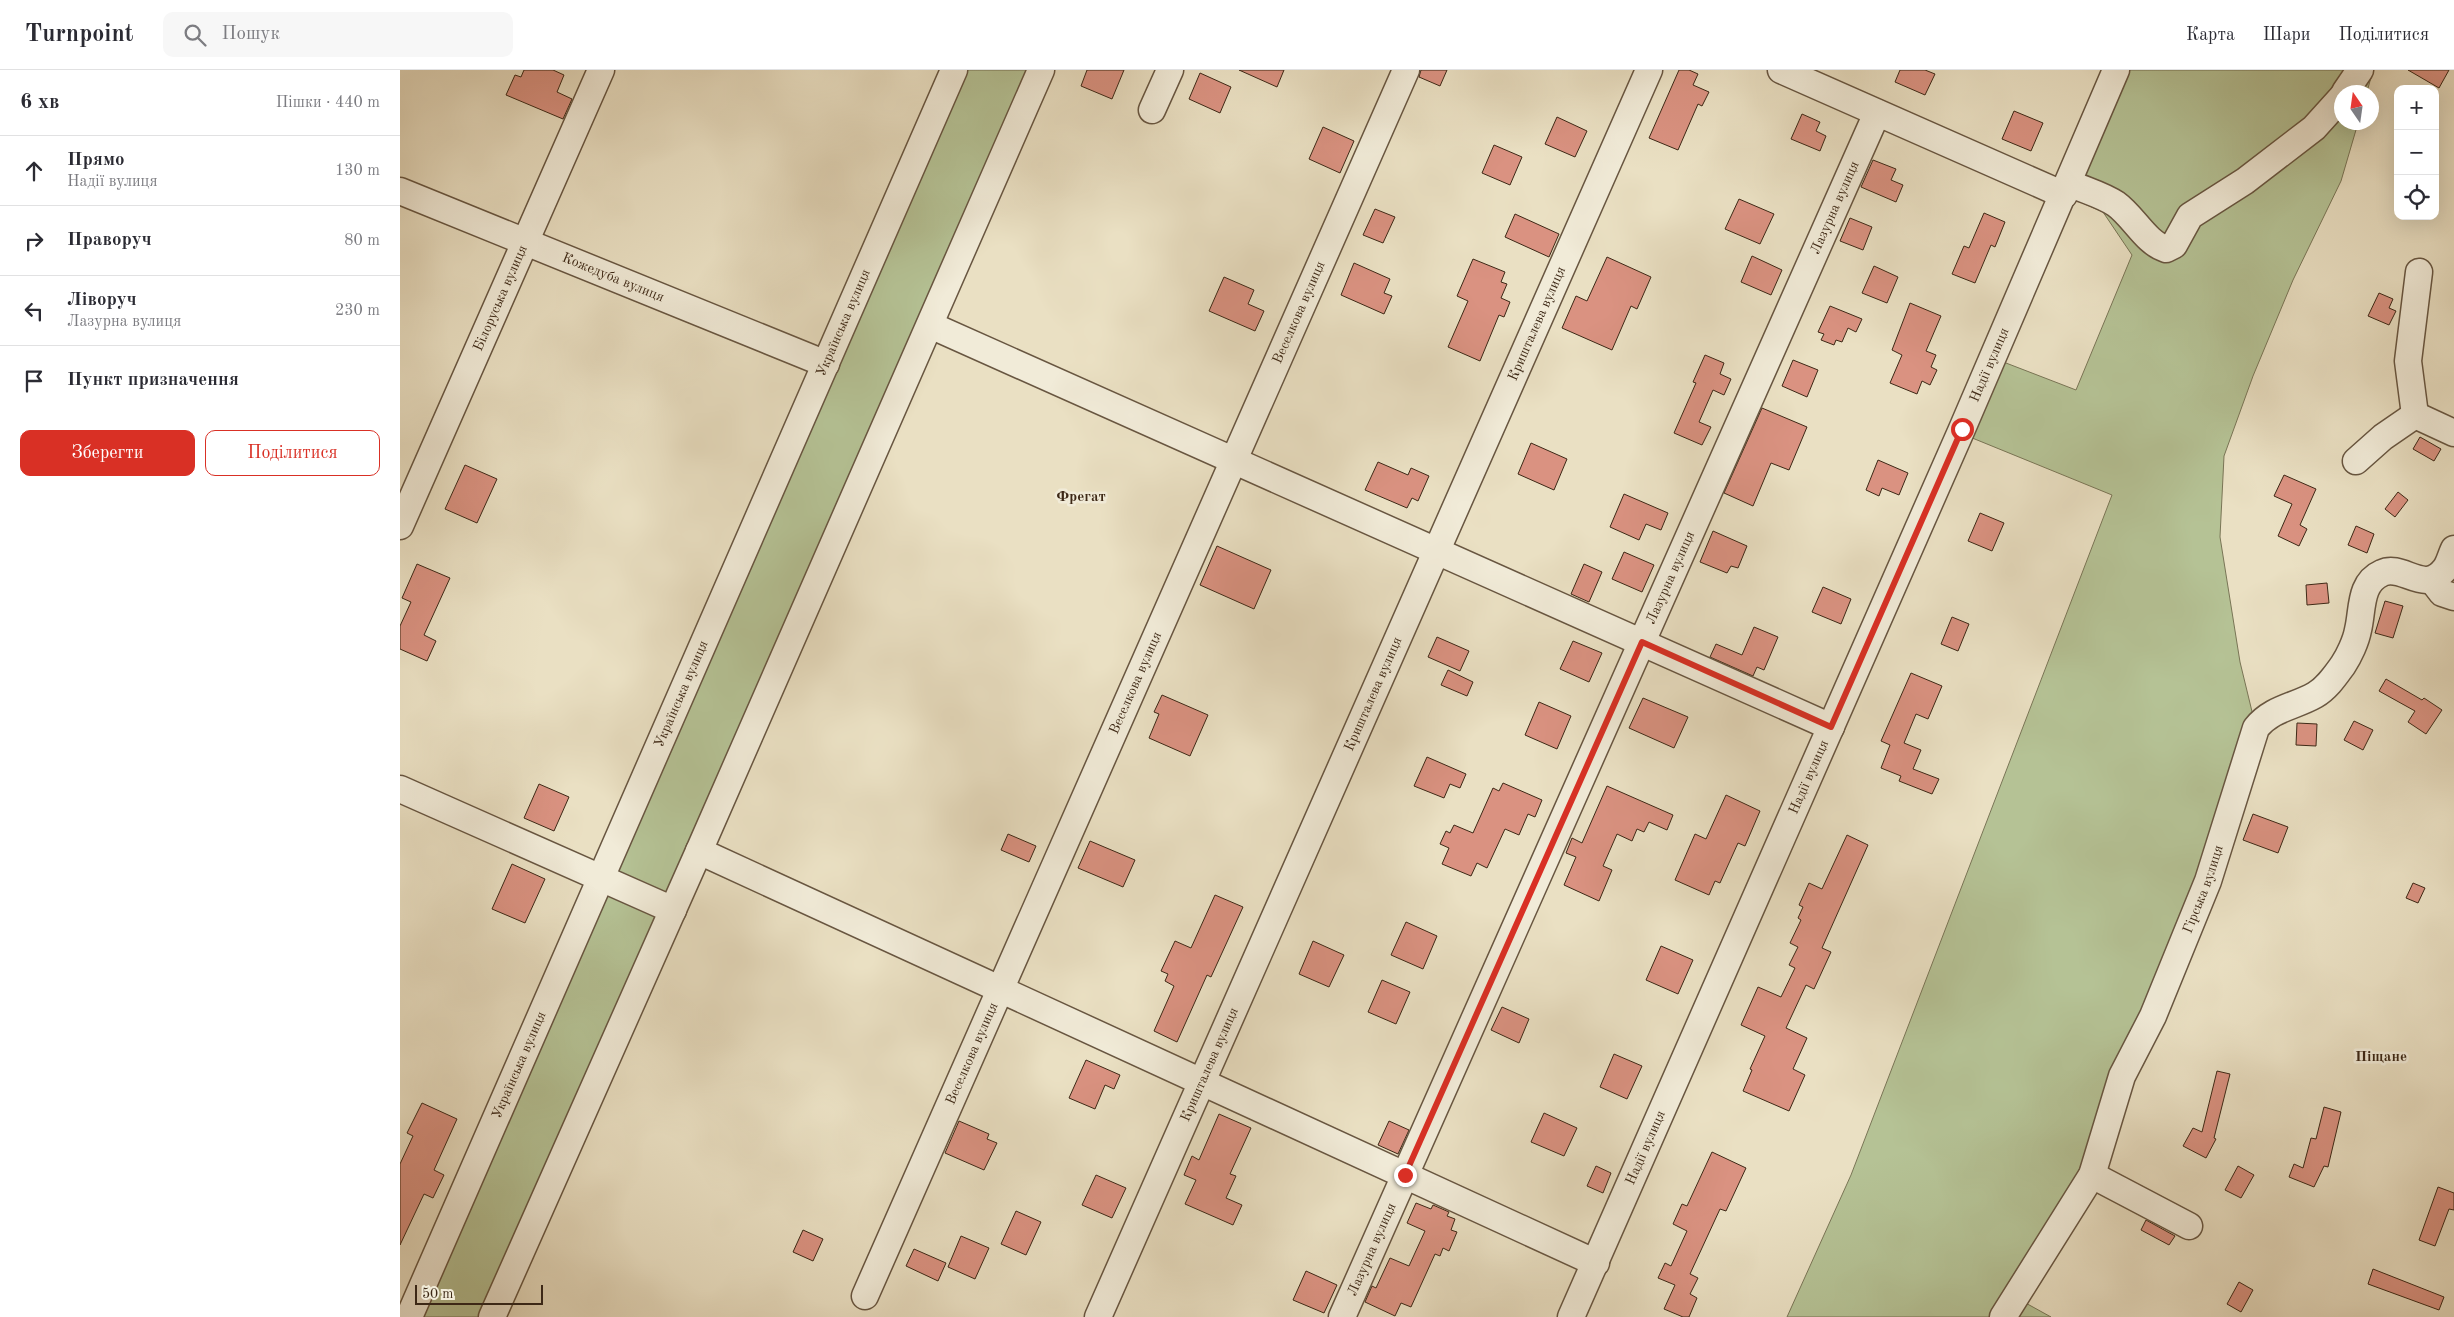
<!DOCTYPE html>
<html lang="uk">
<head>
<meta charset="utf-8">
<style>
	:root { --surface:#fff; --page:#f7f7f7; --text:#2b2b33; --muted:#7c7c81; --line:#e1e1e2; --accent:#d93025 }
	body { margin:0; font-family:"Old Standard TT",serif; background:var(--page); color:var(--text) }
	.controls { position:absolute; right:15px; top:15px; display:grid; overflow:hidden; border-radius:10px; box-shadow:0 5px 20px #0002 }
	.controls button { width:45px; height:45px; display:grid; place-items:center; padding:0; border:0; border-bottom:1px solid var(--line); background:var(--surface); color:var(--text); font:25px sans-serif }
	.compass { position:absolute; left:1934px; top:15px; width:45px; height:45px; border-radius:50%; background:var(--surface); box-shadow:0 5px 20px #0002; rotate:347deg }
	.scale { position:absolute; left:15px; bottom:12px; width:128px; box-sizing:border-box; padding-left:5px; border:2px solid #3d2816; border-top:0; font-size:14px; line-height:18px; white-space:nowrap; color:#3d2816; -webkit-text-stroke:4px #f1ebd8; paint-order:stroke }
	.stop { position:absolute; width:15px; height:15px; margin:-11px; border:4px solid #d93025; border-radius:50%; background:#fff }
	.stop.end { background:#d93025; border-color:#fff; box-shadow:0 1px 5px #0008 }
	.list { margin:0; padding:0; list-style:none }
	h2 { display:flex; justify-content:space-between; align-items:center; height:65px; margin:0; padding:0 20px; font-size:21px }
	h2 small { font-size:16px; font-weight:400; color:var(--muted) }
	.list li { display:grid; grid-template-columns:32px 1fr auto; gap:15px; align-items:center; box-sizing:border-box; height:70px; padding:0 20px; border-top:1px solid var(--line) }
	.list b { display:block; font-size:19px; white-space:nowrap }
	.list p { margin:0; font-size:16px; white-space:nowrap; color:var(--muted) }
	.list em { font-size:16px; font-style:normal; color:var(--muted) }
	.actions { display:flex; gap:10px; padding:15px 20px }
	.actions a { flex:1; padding:11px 0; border:1px solid var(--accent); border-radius:10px; text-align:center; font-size:18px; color:var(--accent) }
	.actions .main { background:var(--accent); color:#fff }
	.icon { flex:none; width:28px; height:28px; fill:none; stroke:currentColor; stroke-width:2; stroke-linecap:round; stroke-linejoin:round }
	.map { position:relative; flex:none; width:2054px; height:1247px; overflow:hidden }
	header { display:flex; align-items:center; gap:30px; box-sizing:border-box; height:70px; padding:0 25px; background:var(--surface); border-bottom:1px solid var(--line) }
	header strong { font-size:24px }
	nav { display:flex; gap:28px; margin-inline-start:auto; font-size:18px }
	.search { width:350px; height:45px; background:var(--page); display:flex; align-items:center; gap:12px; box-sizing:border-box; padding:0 18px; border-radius:10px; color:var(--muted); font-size:19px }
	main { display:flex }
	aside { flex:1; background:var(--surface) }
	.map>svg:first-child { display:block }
	.green { fill:#b5c295; stroke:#797556 }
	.building { fill:#da9281; stroke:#3d2816 }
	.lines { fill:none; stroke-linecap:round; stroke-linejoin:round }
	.minor-casing { stroke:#685641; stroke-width:29 }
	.minor { stroke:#f1ebd8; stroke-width:26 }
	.route { stroke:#d93025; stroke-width:6 }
	.labels { text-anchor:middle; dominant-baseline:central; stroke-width:5; stroke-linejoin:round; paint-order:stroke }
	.street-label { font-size:14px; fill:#3d2816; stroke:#f1ebd8 }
	.neighbourhood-label { font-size:15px; font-weight:bold; fill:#3d2816; stroke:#f1ebd8 }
</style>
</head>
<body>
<header>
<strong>Turnpoint</strong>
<div class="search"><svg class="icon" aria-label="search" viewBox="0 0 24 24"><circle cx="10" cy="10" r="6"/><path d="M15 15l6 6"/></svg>Пошук</div>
<nav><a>Карта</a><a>Шари</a><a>Поділитися</a></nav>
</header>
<main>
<aside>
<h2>6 хв<small>Пішки · 440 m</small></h2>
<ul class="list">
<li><svg class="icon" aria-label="ahead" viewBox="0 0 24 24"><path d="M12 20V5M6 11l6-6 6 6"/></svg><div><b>Прямо</b><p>Надії вулиця</p></div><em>130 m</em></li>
<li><svg class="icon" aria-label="right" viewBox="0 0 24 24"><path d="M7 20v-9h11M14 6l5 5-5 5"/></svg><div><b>Праворуч</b></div><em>80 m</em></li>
<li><svg class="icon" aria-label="left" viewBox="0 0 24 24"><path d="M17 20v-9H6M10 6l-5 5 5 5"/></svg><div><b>Ліворуч</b><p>Лазурна вулиця</p></div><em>230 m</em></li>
<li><svg class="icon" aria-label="arrive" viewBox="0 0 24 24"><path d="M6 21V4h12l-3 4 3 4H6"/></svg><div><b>Пункт призначення</b></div></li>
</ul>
<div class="actions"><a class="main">Зберегти</a><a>Поділитися</a></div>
</aside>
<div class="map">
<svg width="2054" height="1247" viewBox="0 0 2054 1247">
	<rect width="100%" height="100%" fill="#eae0c3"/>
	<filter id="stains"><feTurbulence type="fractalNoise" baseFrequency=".004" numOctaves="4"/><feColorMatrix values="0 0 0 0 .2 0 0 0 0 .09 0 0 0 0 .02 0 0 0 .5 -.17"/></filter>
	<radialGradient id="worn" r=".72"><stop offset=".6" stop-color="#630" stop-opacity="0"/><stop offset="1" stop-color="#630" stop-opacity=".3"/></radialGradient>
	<!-- green -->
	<g class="green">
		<path d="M554,0H629L289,776L79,1247H9Z"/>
		<path d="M1716,0H1973L1967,22H1942V52L1958,53L1941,111L1893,210L1853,306L1824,386L1820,467L1840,592L1856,658L1692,1105L1603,1247H1387L1451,1105L1712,425L1560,363L1593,288L1676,320L1732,185L1703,142L1664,125Z"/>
		<path d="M1622,1231L1651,1247H1613Z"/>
	</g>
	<!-- building -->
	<g class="building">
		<path d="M124,0H153L164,5L157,22L172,29L163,49L106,25L115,5L121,7Z"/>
		<path d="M687,0H724L712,29L681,16Z"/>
		<path d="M839,0H884L877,17Z"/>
		<path d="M1021,0H1047L1040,16L1019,7Z"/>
		<path d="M1279,0H1289L1298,4L1293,15L1309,22L1302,36L1298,34L1278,80L1249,68Z"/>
		<path d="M1500,0H1525L1535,4L1525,25L1495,12Z"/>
		<path d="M2008,0H2049L2039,18Z"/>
		<path d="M800,3L831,17L820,43L789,29Z"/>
		<path d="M1614,41L1643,53L1631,81L1602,69Z"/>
		<path d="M1402,44L1420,52L1416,61L1426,66L1420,81L1391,69Z"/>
		<path d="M1157,47L1187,61L1175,87L1145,74Z"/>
		<path d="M923,57L954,71L940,103L909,89Z"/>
		<path d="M1094,75L1122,87L1110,115L1082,103Z"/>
		<path d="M1473,90L1496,99L1491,110L1503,115L1496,132L1461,117Z"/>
		<path d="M1339,129L1374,144L1360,174L1325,159Z"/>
		<path d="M975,139L995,147L983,173L963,165Z"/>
		<path d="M1584,143L1605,152L1595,177L1591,175L1575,213L1552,204L1564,176L1569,178Z"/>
		<path d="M1115,144L1159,164L1149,187L1105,167Z"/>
		<path d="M1450,148L1472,157L1463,180L1440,171Z"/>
		<path d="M1352,186L1382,200L1371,225L1341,212Z"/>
		<path d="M1207,187L1251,207L1237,239L1231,236L1212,280L1162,258L1176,226L1187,231Z"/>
		<path d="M1073,189L1105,202L1101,212L1107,214L1101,228L1110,232L1104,247L1099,245L1080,291L1048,277L1068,231L1057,226Z"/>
		<path d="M954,193L990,209L984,223L992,226L984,244L941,225Z"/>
		<path d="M1474,196L1498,207L1487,233L1462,223Z"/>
		<path d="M824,207L854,220L848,234L864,241L855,261L809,241Z"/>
		<path d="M1979,223L1993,229L1989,238L1996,241L1989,255L1968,246Z"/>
		<path d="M1510,233L1541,246L1526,281L1536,285L1531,297L1537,300L1530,315L1522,311L1517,324L1490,313L1502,285L1492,280Z"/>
		<path d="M1430,236L1462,249L1456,262L1448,258L1442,272L1436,270L1434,275L1421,270L1424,264L1418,262Z"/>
		<path d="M1305,285L1324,293L1320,304L1331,309L1324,325L1313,320L1299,352L1311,357L1302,375L1274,363L1296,313L1293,312Z"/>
		<path d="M1393,290L1418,300L1407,327L1382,316Z"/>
		<path d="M1362,338L1407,357L1389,400L1371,393L1353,436L1324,423Z"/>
		<path d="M2020,367L2041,379L2034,391L2013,379Z"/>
		<path d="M1131,373L1167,389L1154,420L1118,404Z"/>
		<path d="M1478,390L1508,403L1499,425L1482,418L1479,426L1466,420Z"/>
		<path d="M978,392L1008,405L1011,398L1029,406L1018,431L1012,428L1007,438L965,420Z"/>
		<path d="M65,395L97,409L77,453L45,439Z"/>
		<path d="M1884,405L1916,419L1900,455L1907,459L1899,476L1878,466L1892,434L1874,426Z"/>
		<path d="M1998,422L2008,430L1995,447L1985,439Z"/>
		<path d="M1224,424L1268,443L1261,460L1246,454L1239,470L1210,457Z"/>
		<path d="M1580,443L1604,453L1592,481L1568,471Z"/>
		<path d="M1956,456L1974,464L1967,483L1948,475Z"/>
		<path d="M1313,461L1347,476L1338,498L1331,496L1327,503L1300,492Z"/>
		<path d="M817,476L871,500L854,539L800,515Z"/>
		<path d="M1224,482L1254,495L1242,522L1212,509Z"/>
		<path d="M17,494L50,508L24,565L36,571L27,591L0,579V556L11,532L2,528Z"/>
		<path d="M1184,494L1202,502L1189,532L1171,524Z"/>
		<path d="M1927,513L1929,533L1907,535L1906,515Z"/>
		<path d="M1423,517L1451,529L1441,554L1412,542Z"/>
		<path d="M1985,531L2003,536L1993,568L1975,563Z"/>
		<path d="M1552,547L1569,554L1558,581L1541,574Z"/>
		<path d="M1354,557L1378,567L1364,600L1357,597L1353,606L1310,587L1316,574L1342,585Z"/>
		<path d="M1037,567L1069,581L1060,601L1028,587Z"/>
		<path d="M1173,571L1202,583L1189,612L1160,599Z"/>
		<path d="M1048,600L1073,612L1067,626L1041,615Z"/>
		<path d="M1511,603L1542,616L1528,649L1516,644L1504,673L1521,680L1513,699L1539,709L1532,724L1499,711L1501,706L1481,698L1490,675L1481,671Z"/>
		<path d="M1986,609L2022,630L2024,628L2042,640L2026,664L2008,652L2015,641L1979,621Z"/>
		<path d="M762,625L808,645L790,686L749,668L759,644L754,642Z"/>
		<path d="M1243,628L1288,647L1274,678L1229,658Z"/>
		<path d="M1139,632L1171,646L1157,679L1125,665Z"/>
		<path d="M1954,651L1973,660L1963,680L1944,670Z"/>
		<path d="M1897,653L1917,654L1916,676L1896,675Z"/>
		<path d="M1027,687L1066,704L1060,718L1050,714L1044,728L1014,716Z"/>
		<path d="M1103,713L1142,730L1135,747L1128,744L1119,765L1105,759L1087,798L1077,793L1071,806L1042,794L1049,778L1040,774L1046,761L1050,763L1054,755L1073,763L1093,718L1099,721Z"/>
		<path d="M139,714L169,727L154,761L124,748Z"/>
		<path d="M1207,716L1273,745L1267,760L1249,752L1244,762L1237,759L1232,771L1217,764L1203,796L1212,800L1199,831L1164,815L1176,787L1166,783L1172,768L1182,773Z"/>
		<path d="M1326,725L1360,741L1345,776L1338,773L1320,813L1315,811L1309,825L1275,810L1295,764L1306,769Z"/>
		<path d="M1853,744L1888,757L1878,783L1843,770Z"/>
		<path d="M608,764L636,776L629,792L601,780Z"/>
		<path d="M1447,765L1468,775L1422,878L1431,882L1414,919L1406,915L1386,958L1407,968L1393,999L1405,1005L1389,1041L1343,1021L1352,1000L1350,999L1365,966L1341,955L1358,917L1381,927L1395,898L1389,895L1398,877L1390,873L1401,850L1398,848L1403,837L1399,835L1409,813L1422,819Z"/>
		<path d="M690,771L735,790L723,817L678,798Z"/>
		<path d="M112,794L145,809L125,853L92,839Z"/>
		<path d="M2013,813L2025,818L2018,833L2006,828Z"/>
		<path d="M815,825L843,837L811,907L807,905L777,972L754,961L774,916L765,911L768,904L761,901L775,871L791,878Z"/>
		<path d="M1006,852L1037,866L1023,899L991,885Z"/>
		<path d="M913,871L944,885L929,917L899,904Z"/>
		<path d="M1261,876L1293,890L1278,924L1246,910Z"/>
		<path d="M982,910L1010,922L996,954L968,942Z"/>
		<path d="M1102,937L1129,949L1119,973L1091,960Z"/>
		<path d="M1214,984L1242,996L1227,1029L1200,1017Z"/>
		<path d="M686,990L720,1005L714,1019L705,1015L695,1039L669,1028Z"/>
		<path d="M1817,1001L1830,1004L1814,1068L1816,1069L1806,1088L1783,1076L1793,1058L1802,1062Z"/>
		<path d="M22,1033L57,1049L34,1100L44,1105L33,1128L24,1124L0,1175V1094L13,1066L7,1063Z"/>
		<path d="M1924,1037L1941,1042L1928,1097L1924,1096L1914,1117L1889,1107L1894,1094L1903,1098L1911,1068L1916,1069Z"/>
		<path d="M1144,1043L1177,1058L1164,1086L1131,1072Z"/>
		<path d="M819,1044L851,1058L830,1104L836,1106L826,1128L842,1135L833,1155L785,1134L796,1110L784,1105L792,1086L799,1090Z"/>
		<path d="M559,1051L589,1064L587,1069L597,1073L584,1100L545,1083Z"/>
		<path d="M989,1051L1009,1060L998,1084L978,1075Z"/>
		<path d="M1312,1082L1346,1098L1326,1141L1320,1139L1290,1204L1298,1208L1290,1224L1297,1228L1289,1247H1283L1264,1239L1275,1215L1258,1208L1265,1193L1271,1196L1287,1161L1273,1154L1282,1134L1287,1136Z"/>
		<path d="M1196,1096L1211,1103L1203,1123L1187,1116Z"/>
		<path d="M1838,1096L1854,1105L1841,1128L1825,1120Z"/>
		<path d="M696,1105L726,1118L712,1148L682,1135Z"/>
		<path d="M2038,1117L2054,1123V1140L2049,1139L2035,1176L2019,1170Z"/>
		<path d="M1016,1133L1031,1139L1033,1135L1049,1142L1047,1146L1055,1149L1051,1160L1057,1162L1049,1181L1043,1178L1040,1186L1035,1184L1011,1237L1001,1233L995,1246L965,1232L972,1216L976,1218L990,1188L1009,1196L1025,1161L1007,1153Z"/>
		<path d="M616,1141L641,1152L626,1185L601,1174Z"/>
		<path d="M1746,1150L1775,1166L1769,1175L1741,1160Z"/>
		<path d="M403,1160L423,1169L413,1191L393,1182Z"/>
		<path d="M561,1166L589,1178L575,1209L548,1197Z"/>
		<path d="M514,1179L546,1193L538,1211L506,1196Z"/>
		<path d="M1973,1199L2044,1227L2039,1240L1968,1214Z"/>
		<path d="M906,1201L937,1215L924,1243L893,1230Z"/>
		<path d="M1839,1212L1853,1220L1841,1242L1827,1234Z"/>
	</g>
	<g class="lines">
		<defs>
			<g id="minor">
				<path d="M1381,0L1664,125"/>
				<path d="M1945,22L1960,0"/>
				<path d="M752,40L770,0"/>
				<path d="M1669,113C1684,120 1703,125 1716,134C1734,147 1746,173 1766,179L1774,175L1790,146L1845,111L1914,58L1942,27"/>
				<path id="s1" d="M0,121L426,294"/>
				<path d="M530,255L1431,657"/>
				<path d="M2015,345L2008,291L2019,202"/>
				<path d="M2015,345L2054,363"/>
				<path d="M1956,391L1983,367L2015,345"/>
				<path id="s2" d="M0,456L201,0"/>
				<path d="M2032,510L2042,523L2054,527"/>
				<path d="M0,719L273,840"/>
				<path d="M299,781L1196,1193"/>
				<path d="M1692,1105L1789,1156"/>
				<path id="s3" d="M465,1226L1006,0"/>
				<path id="s4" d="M9,1247L554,0"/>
				<path d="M92,1247L299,781L641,0"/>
				<path id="s5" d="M698,1247L1249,0"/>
				<path id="s6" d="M942,1247L1477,43"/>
				<path id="s7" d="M1171,1247L1562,359L1716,0"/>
				<path id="s8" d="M1603,1247L1692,1105L1722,1006L1753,946L1808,811L1856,658C1872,638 1894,637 1915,625C1927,618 1935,606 1943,595C1949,586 1956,571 1958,560C1963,540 1959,513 1982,503C2003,493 2024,526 2045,499C2049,494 2051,485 2054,479"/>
			</g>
		</defs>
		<!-- minor casing -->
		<use href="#minor" class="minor-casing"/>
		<!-- minor -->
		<use href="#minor" class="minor"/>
	</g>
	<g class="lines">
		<!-- route -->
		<path class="route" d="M1005,1105L1242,572L1431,657L1562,359"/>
	</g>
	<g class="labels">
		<!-- street labels -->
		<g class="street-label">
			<text stroke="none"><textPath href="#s6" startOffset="1214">Лазурна вулиця</textPath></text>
			<text stroke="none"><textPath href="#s1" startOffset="230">Кожедуба вулиця</textPath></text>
			<text stroke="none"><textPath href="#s2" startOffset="249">Білоруська вулиця</textPath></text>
			<text stroke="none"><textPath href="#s3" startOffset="1075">Веселкова вулиця</textPath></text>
			<text stroke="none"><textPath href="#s4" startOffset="1085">Українська вулиця</textPath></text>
			<text stroke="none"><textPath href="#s5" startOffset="1086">Кришталева вулиця</textPath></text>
			<text stroke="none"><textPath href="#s7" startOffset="1040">Надії вулиця</textPath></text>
			<text stroke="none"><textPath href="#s6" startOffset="809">Лазурна вулиця</textPath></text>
			<text stroke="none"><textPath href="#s3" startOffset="670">Веселкова вулиця</textPath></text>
			<text stroke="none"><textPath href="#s4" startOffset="680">Українська вулиця</textPath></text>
			<text stroke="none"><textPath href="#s5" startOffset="681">Кришталева вулиця</textPath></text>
			<text stroke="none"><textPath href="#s7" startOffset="590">Надії вулиця</textPath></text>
			<text stroke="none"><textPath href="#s8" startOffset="475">Гірська вулиця</textPath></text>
			<text stroke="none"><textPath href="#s3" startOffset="265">Веселкова вулиця</textPath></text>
			<text stroke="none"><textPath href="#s5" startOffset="276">Кришталева вулиця</textPath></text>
			<text stroke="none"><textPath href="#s4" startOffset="275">Українська вулиця</textPath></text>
			<text stroke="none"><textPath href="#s7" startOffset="185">Надії вулиця</textPath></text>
			<text stroke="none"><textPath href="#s6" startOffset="74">Лазурна вулиця</textPath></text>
		</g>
		<!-- neighbourhood labels -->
		<g class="neighbourhood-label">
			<text x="681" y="427">Фрегат</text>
			<text x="1981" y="987">Піщане</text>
		</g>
	</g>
	<rect width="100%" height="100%" filter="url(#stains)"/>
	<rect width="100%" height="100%" fill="url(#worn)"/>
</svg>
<div class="controls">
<button>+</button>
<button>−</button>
<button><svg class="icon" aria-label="locate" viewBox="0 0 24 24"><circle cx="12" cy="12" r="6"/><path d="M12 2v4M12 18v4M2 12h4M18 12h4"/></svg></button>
</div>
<svg class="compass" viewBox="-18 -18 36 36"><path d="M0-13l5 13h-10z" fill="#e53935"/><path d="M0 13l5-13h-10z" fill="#7c7c81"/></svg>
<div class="scale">50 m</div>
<div class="stop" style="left:1562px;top:359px"></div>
<div class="stop end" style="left:1005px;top:1105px"></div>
</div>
</main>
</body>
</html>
